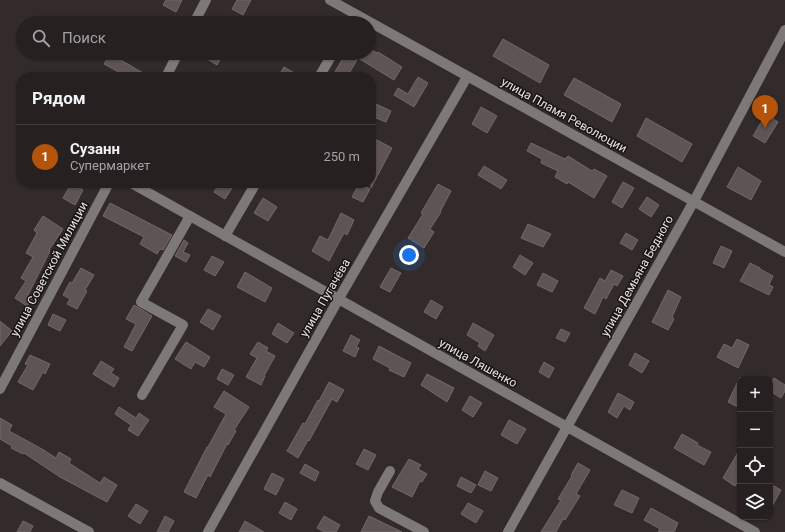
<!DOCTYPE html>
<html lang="ru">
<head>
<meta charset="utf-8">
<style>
	:root { --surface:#262020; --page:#2e2829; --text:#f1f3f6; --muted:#a4a3a5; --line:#423e3e; --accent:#b45309 }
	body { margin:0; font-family:Roboto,sans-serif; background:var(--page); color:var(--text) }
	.controls { position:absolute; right:12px; bottom:12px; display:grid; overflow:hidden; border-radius:8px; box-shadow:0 1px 3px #0004 }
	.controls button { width:36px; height:36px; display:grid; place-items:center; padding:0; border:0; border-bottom:1px solid var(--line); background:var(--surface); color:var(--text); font:20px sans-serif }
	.you { position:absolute; left:409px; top:255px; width:14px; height:14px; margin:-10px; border:3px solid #fff; border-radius:50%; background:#1a73e8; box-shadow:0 0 0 6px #1a73e833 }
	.badge { display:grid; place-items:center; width:26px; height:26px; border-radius:50%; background:var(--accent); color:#fff; font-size:13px; font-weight:700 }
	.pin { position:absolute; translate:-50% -33px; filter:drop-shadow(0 1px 2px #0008) }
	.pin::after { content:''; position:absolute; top:21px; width:14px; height:12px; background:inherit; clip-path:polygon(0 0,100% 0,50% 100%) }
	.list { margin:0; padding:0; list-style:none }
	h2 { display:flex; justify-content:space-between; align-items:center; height:52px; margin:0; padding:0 16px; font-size:17px }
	h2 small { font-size:13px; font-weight:400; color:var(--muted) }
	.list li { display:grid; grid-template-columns:26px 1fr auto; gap:12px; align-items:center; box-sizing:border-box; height:64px; padding:0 16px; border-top:1px solid var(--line) }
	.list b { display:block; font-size:15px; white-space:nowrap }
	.list p { margin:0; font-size:13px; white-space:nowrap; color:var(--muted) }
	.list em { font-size:13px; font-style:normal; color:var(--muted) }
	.icon { flex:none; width:22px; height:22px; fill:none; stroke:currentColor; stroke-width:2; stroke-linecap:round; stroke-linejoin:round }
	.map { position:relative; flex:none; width:785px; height:532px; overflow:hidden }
	.search { position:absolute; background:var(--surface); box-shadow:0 1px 3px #0004; left:16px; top:16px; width:360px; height:44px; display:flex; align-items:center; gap:10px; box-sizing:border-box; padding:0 14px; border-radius:22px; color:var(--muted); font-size:15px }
	.panel { position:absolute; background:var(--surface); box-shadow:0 1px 3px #0004; left:16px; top:72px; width:360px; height:116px; border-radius:16px }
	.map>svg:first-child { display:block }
	.building { fill:#5d5453; stroke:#716867 }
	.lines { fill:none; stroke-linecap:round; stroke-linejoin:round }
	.minor { stroke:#7d7978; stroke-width:10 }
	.labels { text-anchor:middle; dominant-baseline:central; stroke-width:3; stroke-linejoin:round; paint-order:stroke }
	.street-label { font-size:12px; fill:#e8e2e2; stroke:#181414 }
</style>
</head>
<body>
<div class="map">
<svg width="785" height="532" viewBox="0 0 785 532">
	<rect width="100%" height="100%" fill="#332b2a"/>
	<!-- building -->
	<g class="building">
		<path d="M166,0H182L176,12L163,5Z"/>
		<path d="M237,0H251L243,15L232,9Z"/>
		<path d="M503,39L549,65L540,83L493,56Z"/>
		<path d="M369,49L377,53L378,52L402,67L394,80L358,58L347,77H332L346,53H369Z"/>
		<path d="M111,53H122L119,59L150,77H128L104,64Z"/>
		<path d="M198,53H224L217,65Z"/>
		<path d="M284,67L301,77H278Z"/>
		<path d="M418,77L428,83L414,107L394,95L398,88L408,94Z"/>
		<path d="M574,78L621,104L612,122L564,95Z"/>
		<path d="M376,104L391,111L386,122L371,116Z"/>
		<path d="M481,107L497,116L487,133L472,124Z"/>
		<path d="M766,114L778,122L765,143L753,136Z"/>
		<path d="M646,118L692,144L682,162L637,136Z"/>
		<path d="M371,137L392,148L371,188Z"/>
		<path d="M531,143L565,159L568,156L592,171L594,169L607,176L594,198L568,182L567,184L555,177L558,171L541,163L542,159L527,151Z"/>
		<path d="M484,166L507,180L501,189L478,175Z"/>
		<path d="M738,167L761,181L751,200L727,187Z"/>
		<path d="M623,182L634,188L622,208L612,202Z"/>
		<path d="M220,183H225L232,188L225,199L214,192Z"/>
		<path d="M71,184L83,190L75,205L63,198Z"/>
		<path d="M359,184L370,189L363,202L352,197Z"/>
		<path d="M438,184L451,191L440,212H441L430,229L434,232L424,248L408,238L423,214L421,213Z"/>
		<path d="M647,197L659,205L651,217L639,209Z"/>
		<path d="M263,198L277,207L268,221L254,213Z"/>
		<path d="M110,203L172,235L163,250L160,249L157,254L140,244L144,237L103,216Z"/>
		<path d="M341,213L354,220L347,235L344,233L329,261L312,251L320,236L328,240Z"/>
		<path d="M43,216L63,229L49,250L50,251L27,297L32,299L27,306L15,298L26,281L21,278L33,257L26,253L37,233L34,230Z"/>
		<path d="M528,224L551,234L543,247L521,238Z"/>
		<path d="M626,233L638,240L632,250L620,243Z"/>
		<path d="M184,240L188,243L183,252L190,255L186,262L175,256Z"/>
		<path d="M721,246L732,251L724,268L713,263Z"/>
		<path d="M520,255L533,263L525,275L513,267Z"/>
		<path d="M212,256L224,262L215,276L204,270Z"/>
		<path d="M750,263L760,268V269L773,276L769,285L773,287L769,295L740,281Z"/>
		<path d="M81,268L94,275L85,290L87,291L77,309L67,304L70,299L63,295L70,282L72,283Z"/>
		<path d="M391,268L401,273L390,292L380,287Z"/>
		<path d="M611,270L623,276L617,286L614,284L606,299L603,297L595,314L584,308L600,278L605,281Z"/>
		<path d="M245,272L272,288L265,302L237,287Z"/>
		<path d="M543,273L558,281L552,292L537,285Z"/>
		<path d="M668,290L681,297L672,317L674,319L668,330L652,322Z"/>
		<path d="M431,300L443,307L436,319L424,312Z"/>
		<path d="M134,305L152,316L132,351L124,347L136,324L126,319Z"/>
		<path d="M208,309L221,316L213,330L200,322Z"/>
		<path d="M53,314L66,320L60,331L48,325Z"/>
		<path d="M0,321L12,331L0,346Z"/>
		<path d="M278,323L294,333L287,343L272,334Z"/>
		<path d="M473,323L494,335L485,351L478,346L480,343L467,335Z"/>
		<path d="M561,329L570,333L565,342L556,338Z"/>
		<path d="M351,335L360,340L356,347L359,348L355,357L343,351Z"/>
		<path d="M737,339L749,345L738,368L717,357L724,344L732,348Z"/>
		<path d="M186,342L210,357L204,367L195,362L191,369L175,359Z"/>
		<path d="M258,342L268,348L266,351L275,356L264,376H265L261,385L246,377L257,358L250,354Z"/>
		<path d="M379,346L411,363L404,377L389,370L390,368L373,359Z"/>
		<path d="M635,353L649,361L642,373L629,365Z"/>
		<path d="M30,355L50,364L45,374L43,372L33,390L18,382L28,365L25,364Z"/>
		<path d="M101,361L114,369L111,373L119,378L114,387L93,374Z"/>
		<path d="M544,362L554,368L549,378L539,372Z"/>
		<path d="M222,369L234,375L228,385L217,379Z"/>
		<path d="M427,374L454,388L447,402L421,385Z"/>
		<path d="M740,377V408L728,402Z"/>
		<path d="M774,378L785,385V391L781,398L770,391V385Z"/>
		<path d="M329,382L344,390L337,402L332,399L309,441L308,440L298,458L287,451L303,423L305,424L318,400L319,401Z"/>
		<path d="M224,391L249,407L234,430L236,431L228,445L227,444L210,477L208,475L196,498L184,492L207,447H208L226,414L214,407Z"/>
		<path d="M618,393L634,402L630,410L624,406L617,418L608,412Z"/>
		<path d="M470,396L482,403L473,417L462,410Z"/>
		<path d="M119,407L136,418L139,413L149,420L138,436L128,430L131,425L115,414Z"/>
		<path d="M0,418L12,425L9,431L42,449L56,458L59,452L71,459L69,463L100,483L104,477L117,485L107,502L60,477L24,453L23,454L11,448L12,446L0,439Z"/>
		<path d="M509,420L526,429L517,444L501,435Z"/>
		<path d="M682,434L698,443L697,445L711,452L704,465L674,448Z"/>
		<path d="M364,449L376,455L368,470L356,464Z"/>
		<path d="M740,449V471L737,476L740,478L735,486L723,478Z"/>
		<path d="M409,459L421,465L418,469L427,474L422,482L420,481L412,497L392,487Z"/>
		<path d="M578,463L590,470L576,494L580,496L565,520L563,519L556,532H541L561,500L558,499L572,476L571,475Z"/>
		<path d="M305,464L319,472L315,481L300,473Z"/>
		<path d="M485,471L498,478L491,491L478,485Z"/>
		<path d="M272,473L284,479L276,495L264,489Z"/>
		<path d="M461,477L476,485L471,493L457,486Z"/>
		<path d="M770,484L781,490L770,510Z"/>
		<path d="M622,490L639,498L632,513L614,505Z"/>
		<path d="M285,502L297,509L291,520L279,513Z"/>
		<path d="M468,503L483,511L476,523L461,514Z"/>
		<path d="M136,504L148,511L140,524L128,516Z"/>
		<path d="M651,508L678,523L674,532H658L660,529L644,520Z"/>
		<path d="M165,516L174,521L168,532H157Z"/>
		<path d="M324,516L340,525L336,532H324L317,528Z"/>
		<path d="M369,516L402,532H361Z"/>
		<path d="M23,521L33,526L30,532H17Z"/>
		<path d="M245,521L264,532H239Z"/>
	</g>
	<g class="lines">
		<!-- minor -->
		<g class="minor">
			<path d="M330,0C481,85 634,167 785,252"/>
			<path d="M194,23L206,0"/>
			<path d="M166,77L178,53"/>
			<path d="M319,77L333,53"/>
			<path d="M131,183L755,532"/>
			<path d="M225,236L256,183"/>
			<path d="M0,389L109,183"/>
			<path d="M142,395L183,325L141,302L190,216"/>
			<path d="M390,471L378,492L375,501L379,508L424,532"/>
			<path d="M0,483L89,532"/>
			<path d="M208,532L338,300L467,77"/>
			<path d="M508,532L694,201L785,30"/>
		</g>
	</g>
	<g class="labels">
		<!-- street labels -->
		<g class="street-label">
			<text transform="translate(564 115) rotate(29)">улица Пламя Революции</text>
			<text transform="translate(49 269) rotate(-62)">улица Советской Милиции</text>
			<text transform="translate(637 276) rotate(-61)">улица Демьяна Бедного</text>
			<text transform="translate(325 298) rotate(-60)">улица Пугачёва</text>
			<text transform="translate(478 363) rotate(29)">улица Ляшенко</text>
		</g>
	</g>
</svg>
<div class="controls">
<button>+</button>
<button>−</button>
<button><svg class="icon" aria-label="locate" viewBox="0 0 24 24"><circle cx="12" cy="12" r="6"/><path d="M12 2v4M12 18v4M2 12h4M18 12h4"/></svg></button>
<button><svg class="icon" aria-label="layers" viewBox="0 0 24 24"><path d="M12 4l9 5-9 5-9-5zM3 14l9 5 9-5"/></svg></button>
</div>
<div class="you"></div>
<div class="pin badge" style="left:765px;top:128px">1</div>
<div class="search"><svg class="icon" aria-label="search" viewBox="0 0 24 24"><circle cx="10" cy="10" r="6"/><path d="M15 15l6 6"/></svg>Поиск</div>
<section class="panel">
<h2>Рядом<small></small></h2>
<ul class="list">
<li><span class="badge">1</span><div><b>Сузанн</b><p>Супермаркет</p></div><em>250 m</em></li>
</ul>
</section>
</div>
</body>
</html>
